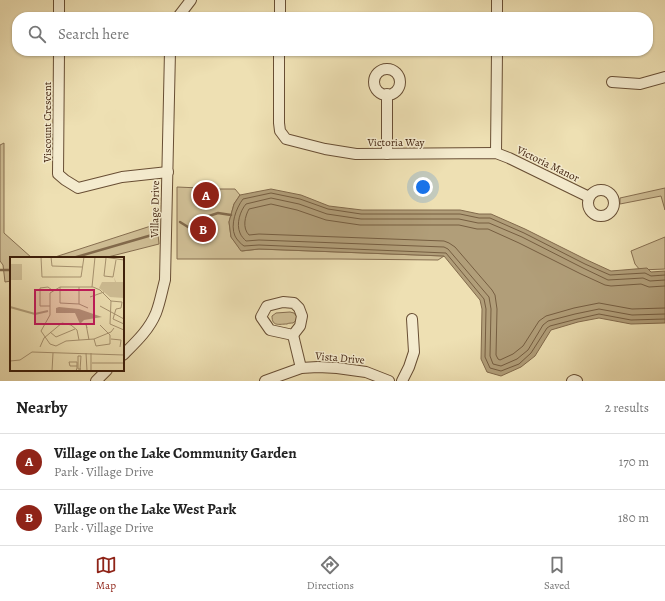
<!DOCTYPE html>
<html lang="en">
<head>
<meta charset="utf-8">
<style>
	:root { --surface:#fff; --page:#f2f2f2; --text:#222; --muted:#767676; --line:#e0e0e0; --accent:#8f2418 }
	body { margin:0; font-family:Alegreya,serif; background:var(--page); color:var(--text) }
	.you { position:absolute; left:423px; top:187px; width:14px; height:14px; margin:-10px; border:3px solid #fff; border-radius:50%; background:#1a73e8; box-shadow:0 0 0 6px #1a73e833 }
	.badge { display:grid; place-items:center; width:26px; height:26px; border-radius:50%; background:var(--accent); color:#fff; font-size:13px; font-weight:700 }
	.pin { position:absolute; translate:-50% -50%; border:2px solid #fff; box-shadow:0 1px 4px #0006 }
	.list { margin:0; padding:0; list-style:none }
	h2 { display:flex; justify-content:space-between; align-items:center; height:52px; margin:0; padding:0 16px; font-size:17px }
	h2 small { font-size:13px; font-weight:400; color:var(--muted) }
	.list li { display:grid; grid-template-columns:26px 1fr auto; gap:12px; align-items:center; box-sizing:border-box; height:56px; padding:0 16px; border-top:1px solid var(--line) }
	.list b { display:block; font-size:15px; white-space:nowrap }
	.list p { margin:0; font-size:13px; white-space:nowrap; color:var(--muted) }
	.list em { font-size:13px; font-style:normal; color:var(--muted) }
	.icon { flex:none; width:22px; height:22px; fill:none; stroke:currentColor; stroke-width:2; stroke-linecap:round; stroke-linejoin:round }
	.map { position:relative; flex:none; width:665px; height:381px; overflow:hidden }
	.search { position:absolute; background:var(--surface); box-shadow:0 1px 3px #0004; left:12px; right:12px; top:12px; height:44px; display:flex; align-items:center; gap:10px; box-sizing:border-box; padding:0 14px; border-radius:16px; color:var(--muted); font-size:15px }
	.sheet { height:164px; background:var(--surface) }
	nav { display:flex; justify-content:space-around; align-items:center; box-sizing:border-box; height:56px; border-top:1px solid var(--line); background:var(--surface); font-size:11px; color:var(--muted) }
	nav a { display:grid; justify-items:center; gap:2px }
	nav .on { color:var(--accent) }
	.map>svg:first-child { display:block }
	.green { fill:#d0bf96; stroke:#866e50 }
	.water { fill:#b19e79; stroke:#826a4c }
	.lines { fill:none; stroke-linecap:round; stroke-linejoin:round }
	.shore { stroke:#765e41; stroke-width:1 }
	.stream { stroke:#826a4c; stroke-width:2.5 }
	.minor-casing { stroke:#684e34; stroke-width:12 }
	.minor { stroke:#f4ebce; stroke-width:10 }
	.labels { text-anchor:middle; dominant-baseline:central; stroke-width:3; stroke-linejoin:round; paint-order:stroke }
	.street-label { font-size:11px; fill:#3c1d09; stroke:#f4ebce }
	.inset-river { fill:none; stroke:#b19e79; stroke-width:2 }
	.inset-road { fill:none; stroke:#a7926f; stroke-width:1 }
	.view { fill:#c2185b; fill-opacity:0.15; stroke:#c2185b; stroke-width:2 }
	.inset-edge { fill:none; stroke:#3c1d09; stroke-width:2 }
</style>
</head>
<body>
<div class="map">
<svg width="665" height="381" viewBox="0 0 665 381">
	<rect width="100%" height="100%" fill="#eee0b3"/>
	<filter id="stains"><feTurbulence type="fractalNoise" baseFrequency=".005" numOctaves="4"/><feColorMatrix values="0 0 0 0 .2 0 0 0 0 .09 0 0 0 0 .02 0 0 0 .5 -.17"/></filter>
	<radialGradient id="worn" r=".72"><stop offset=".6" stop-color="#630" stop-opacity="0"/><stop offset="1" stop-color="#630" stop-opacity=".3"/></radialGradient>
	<!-- green -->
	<g class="green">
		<path d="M4,143V233L32,258H11V281L5,282L3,265L0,261V145Z"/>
		<path d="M212,186L213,189H235L240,195L234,204L229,222L231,237L242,251L259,249L444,256L438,260L339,259H177V187L200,188Z"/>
		<path d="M665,188V210L661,196L620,204V198Z"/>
		<path d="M157,224L159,244L104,258H52Z"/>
		<path d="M665,237V269L640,270L635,264L631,251Z"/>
		<path d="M290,312L294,313L297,317C296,320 296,321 293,323C292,323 288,323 287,324C279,324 272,327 272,316L276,313Z"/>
	</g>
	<!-- water -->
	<path class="water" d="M271,189L301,195L329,206L362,210H460L479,214H491L525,229L587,260L611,271L647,268L651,272L665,271V323L631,324L599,318L578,322L551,330L535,356L521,367L501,376L487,372L481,359L482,309L480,300L444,256L259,249L241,251L231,237L229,222L234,204L240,195Z"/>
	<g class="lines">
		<!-- shore -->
		<g class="shore">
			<path d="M665,275L651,276L645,273L610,275L585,264L524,233L490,218H479L460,214H361L328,209L300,199L271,193L243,199C236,208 230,225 235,236C237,240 241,244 244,246L259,245L446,253L484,299L486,309L485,357L490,368L501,371L519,364L531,353L547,328L550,326L577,319L599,314L631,320L665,319"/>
			<path d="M665,280L650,281L643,278L608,280L583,268L522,237L489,223H478L459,219H361L327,214L299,204L271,198L246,204C240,211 236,224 240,233C241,236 244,239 246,241L259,240L444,247L448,249L489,297L491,309L490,356L493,364L501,366L517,359L528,350L543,325L548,321L575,314L599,309L632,315L665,314"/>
			<path d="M665,286L649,287L641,284L611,286L605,285L581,274L519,243L488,229H477L459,225H360L326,220L297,210L271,204L249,209C245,216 242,228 249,235L259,234L444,241L449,243L455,247L492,290L495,295L497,309L496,355L498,359L500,360L513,354L523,346L539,321L546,316L574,308L599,303L632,309L665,308"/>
		</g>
		<!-- stream -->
		<g class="stream">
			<path d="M180,222L188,227L206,217L218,213L231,215"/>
			<path d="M73,258L152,235"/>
			<path d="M0,270H11"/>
		</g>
		<defs>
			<g id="minor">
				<path d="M59,17V0"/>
				<path d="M178,17L191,0"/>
				<path d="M280,17V0"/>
				<path d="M497,17V0"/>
				<path d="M59,51L58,174L65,180L78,188L122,177L168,172"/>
				<path d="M279,51V123L280,131L286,139L325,149L356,154L496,153L509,158L589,197"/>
				<circle cx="387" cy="82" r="13"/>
				<path d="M612,82L640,84L665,77"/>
				<path d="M387,94V154"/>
				<path d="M496,153L497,51"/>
				<circle cx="601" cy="203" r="13"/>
				<path d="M283,302L294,303L299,308L302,316L300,326L293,335L270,330L261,317L267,306Z"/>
				<path d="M293,335L301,368"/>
				<path d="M123,355C136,342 149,330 156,313C160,303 162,291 165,280L170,51"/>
				<path d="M96,381L107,370"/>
				<path d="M265,381L301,368L318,367L337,368L366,372L389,381"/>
				<path d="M402,381L409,367L414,352L412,319"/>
				<path d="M572,381L574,380L577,381"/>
			</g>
		</defs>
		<!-- minor casing -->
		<use href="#minor" class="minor-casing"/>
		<!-- minor -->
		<use href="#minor" class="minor"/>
	</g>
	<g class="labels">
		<!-- street labels -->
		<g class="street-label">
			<text transform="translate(47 122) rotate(-90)">Viscount Crescent</text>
			<text x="396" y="142">Victoria Way</text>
			<text transform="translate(548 164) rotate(26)">Victoria Manor</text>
			<text transform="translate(155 209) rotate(-89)">Village Drive</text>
			<text transform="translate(340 358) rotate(5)">Vista Drive</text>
		</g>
	</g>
	<!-- overview -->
	<g transform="translate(10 257)">
		<rect width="114" height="114" fill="#eee0b3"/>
		<path d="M0,7H12V23H0ZM104,20L106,25H114V41L100,40L89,31L92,25H105Z" fill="#d0bf96"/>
		<path d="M49,50L69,52L92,60L74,63L70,67L65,56H46V51Z" fill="#b19e79"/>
		<path class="inset-river" d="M0,50L25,57L38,54"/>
		<path class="inset-road" d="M31,0L32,20H71L74,0M41,0L42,9L72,10M94,0L114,3M96,1L94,19L103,20L106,3M50,30V46L69,47L78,51M82,30L85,0M80,40L94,35M101,44L112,45L111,51L106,52L103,62L114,67M69,47V30M40,49H30V31L38,30L42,33M90,49L114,62M77,71L76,67L79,83M104,71L101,75L84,82L56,84L46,89L40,87L31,74L40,58V36L50,30H83L90,33L101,44L100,67L114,73M40,75L46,80L65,72M84,82L86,89L100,87V78L90,68M101,82L111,83L110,90M30,90L34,81L52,66L61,68L67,73L69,83M76,96L77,114M0,104L10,103L22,95L114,98M82,106H114M71,112H68V99H71M70,113L71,99M42,114L43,96M66,114L67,111V105H59L60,109H67M81,114V96"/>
		<path class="view" d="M25,33H84V67H25Z"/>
		<rect width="114" height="114" class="inset-edge"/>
	</g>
	<rect width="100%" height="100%" filter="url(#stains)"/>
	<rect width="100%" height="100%" fill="url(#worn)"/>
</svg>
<div class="you"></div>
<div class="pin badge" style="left:206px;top:195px">A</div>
<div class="pin badge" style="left:203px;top:229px">B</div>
<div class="search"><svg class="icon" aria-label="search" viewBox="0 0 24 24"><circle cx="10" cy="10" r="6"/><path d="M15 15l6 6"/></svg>Search here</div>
</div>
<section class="sheet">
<h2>Nearby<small>2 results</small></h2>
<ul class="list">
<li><span class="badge">A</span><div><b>Village on the Lake Community Garden</b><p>Park · Village Drive</p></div><em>170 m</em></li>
<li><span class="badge">B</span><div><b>Village on the Lake West Park</b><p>Park · Village Drive</p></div><em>180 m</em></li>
</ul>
</section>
<nav>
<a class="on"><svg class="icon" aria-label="map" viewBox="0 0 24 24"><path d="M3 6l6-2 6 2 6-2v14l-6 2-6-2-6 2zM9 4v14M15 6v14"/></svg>Map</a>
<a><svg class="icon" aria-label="directions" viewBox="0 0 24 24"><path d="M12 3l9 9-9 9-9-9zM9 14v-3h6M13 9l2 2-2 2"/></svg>Directions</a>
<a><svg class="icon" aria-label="saved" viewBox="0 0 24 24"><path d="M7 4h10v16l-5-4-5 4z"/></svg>Saved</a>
</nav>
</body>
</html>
